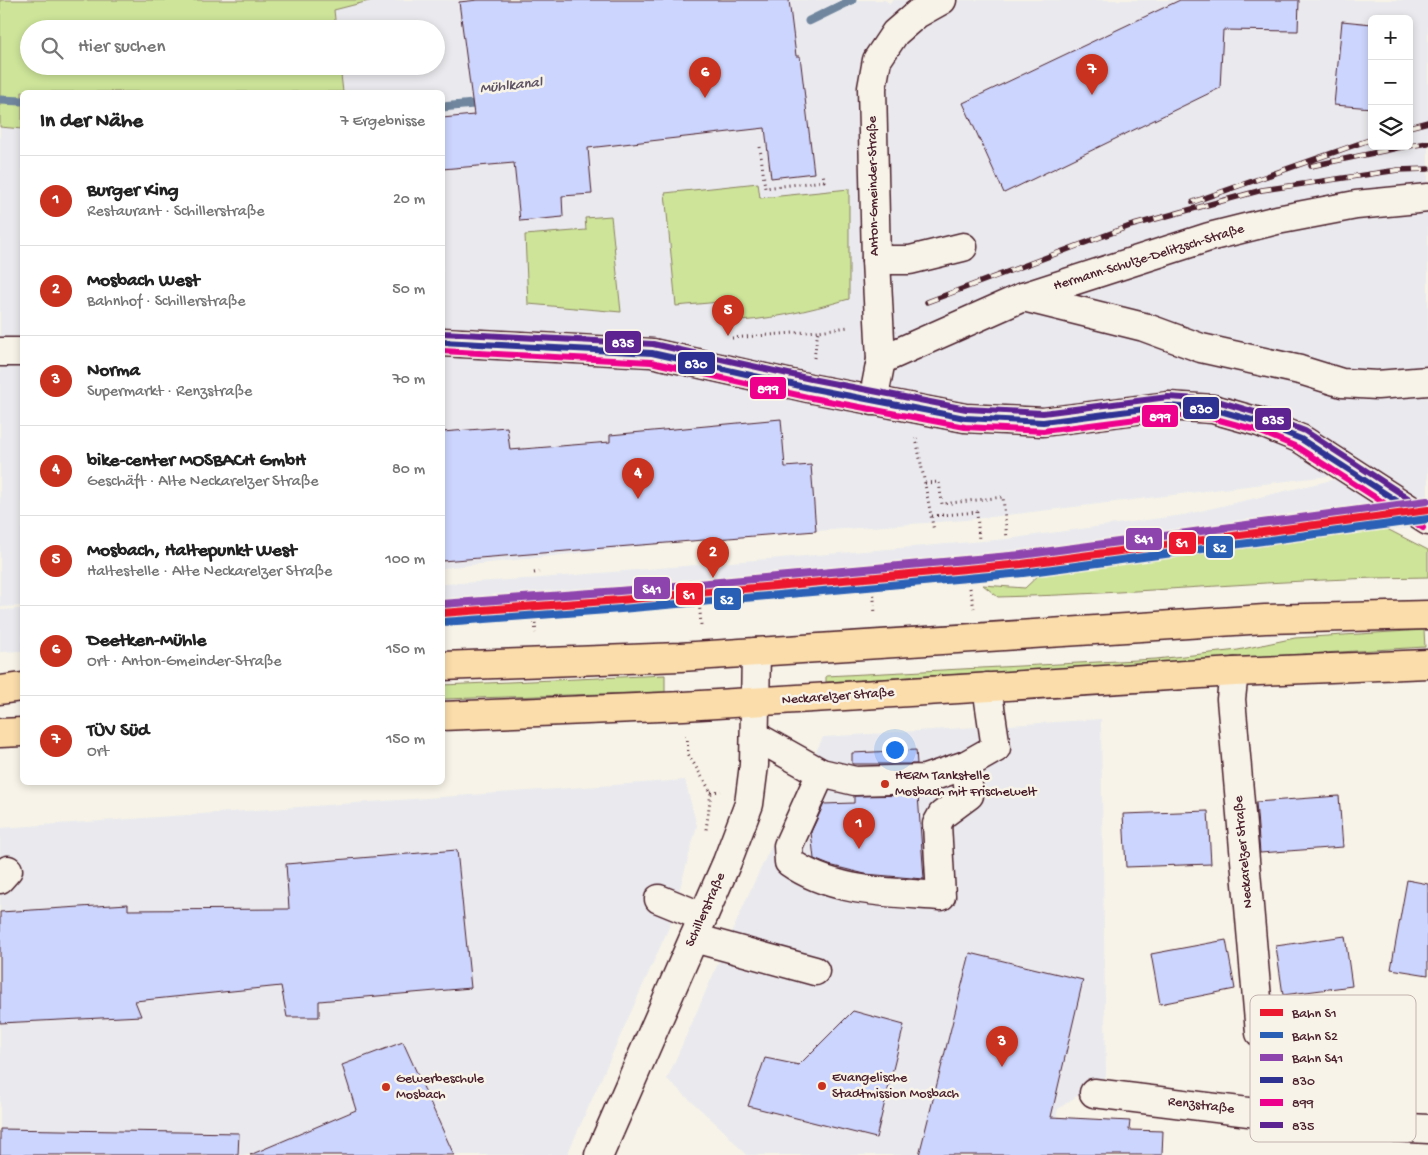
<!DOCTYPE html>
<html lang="de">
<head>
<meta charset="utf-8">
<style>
	:root { --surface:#fff; --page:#f2f2f2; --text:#222; --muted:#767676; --line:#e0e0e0; --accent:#c8321e }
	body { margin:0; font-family:"Gochi Hand",sans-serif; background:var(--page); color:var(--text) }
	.controls { position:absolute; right:15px; top:15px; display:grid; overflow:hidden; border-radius:8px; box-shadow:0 2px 8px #0003 }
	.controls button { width:45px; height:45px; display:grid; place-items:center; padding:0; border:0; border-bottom:1px solid var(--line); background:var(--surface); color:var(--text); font:25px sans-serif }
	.you { position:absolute; left:894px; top:749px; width:18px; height:18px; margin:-12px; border:4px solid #fff; border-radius:50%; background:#1a73e8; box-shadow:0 0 0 8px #1a73e833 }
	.badge { display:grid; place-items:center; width:32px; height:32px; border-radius:50%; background:var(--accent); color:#fff; font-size:16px; font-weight:700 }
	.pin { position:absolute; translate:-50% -41px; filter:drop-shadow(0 1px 2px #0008) }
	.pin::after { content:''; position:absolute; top:26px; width:18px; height:15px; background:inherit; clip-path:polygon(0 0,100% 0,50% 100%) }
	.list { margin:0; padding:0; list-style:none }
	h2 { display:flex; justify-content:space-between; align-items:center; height:65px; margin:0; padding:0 20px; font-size:21px }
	h2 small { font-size:16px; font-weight:400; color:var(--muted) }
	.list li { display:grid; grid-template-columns:32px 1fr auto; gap:15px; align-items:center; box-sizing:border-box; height:90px; padding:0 20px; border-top:1px solid var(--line) }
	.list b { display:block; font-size:19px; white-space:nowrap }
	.list p { margin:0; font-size:16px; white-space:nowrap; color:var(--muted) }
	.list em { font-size:16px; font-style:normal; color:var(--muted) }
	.icon { flex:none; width:28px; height:28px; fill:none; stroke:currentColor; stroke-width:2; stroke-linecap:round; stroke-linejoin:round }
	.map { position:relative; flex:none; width:1428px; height:1155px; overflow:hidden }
	.search { position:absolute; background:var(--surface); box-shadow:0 2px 8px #0003; left:20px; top:20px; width:425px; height:55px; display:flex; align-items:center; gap:12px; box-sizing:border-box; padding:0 18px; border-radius:28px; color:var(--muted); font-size:19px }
	.panel { position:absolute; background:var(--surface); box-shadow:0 2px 8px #0003; left:20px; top:90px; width:425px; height:695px; border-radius:8px }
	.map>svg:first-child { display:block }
	.built { fill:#eaeaee; fill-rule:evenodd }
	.green { fill:#cde499; stroke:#8c8262 }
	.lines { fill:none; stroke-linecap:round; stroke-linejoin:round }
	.stream { stroke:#70869e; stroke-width:9 }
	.building { fill:#ccd5fd; stroke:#4a1f2b }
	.minor-casing { stroke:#4a1f2b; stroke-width:31 }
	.major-casing { stroke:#4a1f2b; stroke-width:31 }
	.path { stroke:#4a1f2b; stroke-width:3; stroke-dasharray:1 4; stroke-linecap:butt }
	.minor { stroke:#f7f3e8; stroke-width:28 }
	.major { stroke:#fbddab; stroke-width:28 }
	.rail-casing { stroke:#4a1f2b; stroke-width:5.5 }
	.rail { stroke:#f7f3e8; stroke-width:4; stroke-dasharray:11; stroke-linecap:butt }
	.bus-1-casing { stroke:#f7f3e8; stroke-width:10 }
	.bus-2-casing { stroke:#f7f3e8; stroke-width:10 }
	.bus-3-casing { stroke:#f7f3e8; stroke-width:10 }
	.bus-1 { stroke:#2e3192; stroke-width:6 }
	.bus-2 { stroke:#ec008c; stroke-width:6 }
	.bus-3 { stroke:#5d2491; stroke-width:6 }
	.rail-1-casing { stroke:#f7f3e8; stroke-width:11 }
	.rail-2-casing { stroke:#f7f3e8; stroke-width:11 }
	.rail-3-casing { stroke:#f7f3e8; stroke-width:11 }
	.rail-1 { stroke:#ec192e; stroke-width:8 }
	.rail-2 { stroke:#2960b5; stroke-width:8 }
	.rail-3 { stroke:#8e44ad; stroke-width:8 }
	.poi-dot { fill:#c8321e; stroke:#f7f3e8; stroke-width:2 }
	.labels { text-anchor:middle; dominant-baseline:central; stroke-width:5; stroke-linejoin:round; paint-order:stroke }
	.street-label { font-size:14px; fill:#4a1f2b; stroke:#f7f3e8 }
	.poi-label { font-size:14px; fill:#4a1f2b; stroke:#f7f3e8; text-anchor:start }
	.water-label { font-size:15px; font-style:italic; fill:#5d5264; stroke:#f7f3e8 }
	.key { fill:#f7f3e8; stroke:#c3b3af; stroke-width:1 }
	.key-label { font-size:14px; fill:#4a1f2b }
	.line-badge { stroke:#f7f3e8; stroke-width:2 }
	.badge-label { font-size:14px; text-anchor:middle; font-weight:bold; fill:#fff }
</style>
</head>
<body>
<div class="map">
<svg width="1428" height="1155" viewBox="0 0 1428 1155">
	<rect width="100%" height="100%" fill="#f7f3e8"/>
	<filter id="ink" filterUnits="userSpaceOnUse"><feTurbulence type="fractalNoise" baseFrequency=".02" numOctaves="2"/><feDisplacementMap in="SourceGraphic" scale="10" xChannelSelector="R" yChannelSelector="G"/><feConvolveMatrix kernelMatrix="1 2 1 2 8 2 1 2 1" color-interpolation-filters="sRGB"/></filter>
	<g filter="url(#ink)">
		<!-- built -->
		<g class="built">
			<path d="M373,0H885L889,3L894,0H1428V526L1188,556L1187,549L885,584L443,620V584L540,578L1007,539L1183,515L1370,471L966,520L697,540L443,568L442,92H343L340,66H436V29H336L333,10ZM1372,19H1409V146H1372Z"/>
			<path d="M0,127L22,129V606L0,607Z"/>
			<path d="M22,609V651L0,652V610Z"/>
			<path d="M1101,719L1106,1076L1058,1109L1048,1155H746L724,1131L667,1079L750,891L823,737Z"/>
			<path d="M685,780L697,826L670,925L567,1155H0V828Z"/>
		</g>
		<!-- green -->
		<g class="green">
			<path d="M0,0H373L334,10L336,29H29V66H340L343,92H22V129L0,127Z"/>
			<path d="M758,183L760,198L849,189V299C807,311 766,321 722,322L720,302L676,306L665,193Z"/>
			<path d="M611,216L621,312L528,304L525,235L586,230L585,218Z"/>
			<path d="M1387,529L1428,550V577C1284,578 1141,594 998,597L983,585L1025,588L1042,572L1188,556Z"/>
			<path d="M1424,630L1425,647L826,682V676L1156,659L1238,650L1295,638Z"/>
			<path d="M665,675V692L443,699V685Z"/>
		</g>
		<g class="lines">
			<!-- stream -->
			<g class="stream">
				<path d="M809,21L852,0"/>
				<path d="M0,100L22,101"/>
				<path d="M442,107L484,103"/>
			</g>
		</g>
		<!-- building -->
		<g class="building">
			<path d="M478,0H789L796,56H800L814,173L771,178L765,128L588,148L592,194L562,196L563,217L520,221L514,163L442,169V118L474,115L459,2Z"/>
			<path d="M1180,0H1299L1298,31L1223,30L1220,88L1004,193L963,103Z"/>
			<path d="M1342,21L1372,24V108L1334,105Z"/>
			<path d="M781,419L785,467L811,465L816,531L442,561V432L507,427L510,450L610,442V435Z"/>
			<path d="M916,750L917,764H852V753Z"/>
			<path d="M918,795L924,879L865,874L829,865L814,859L811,832L824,804L854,803V796Z"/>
			<path d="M1339,796L1343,847L1260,853L1256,802Z"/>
			<path d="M1208,811L1211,864L1126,867L1123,814Z"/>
			<path d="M457,850L471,988L319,1001V1017H287L281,986L135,1001L141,1016L0,1023V912L128,904V910L289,909L286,864Z"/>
			<path d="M1407,880L1428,884V975L1391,969Z"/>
			<path d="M1345,936L1352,986L1283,995L1276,946Z"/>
			<path d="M1226,940L1235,989L1160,1004L1151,954Z"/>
			<path d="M970,953L1083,980L1051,1117L1130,1121L1129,1130L1163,1131L1162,1155H919Z"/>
			<path d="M853,1011L904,1025L876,1138L748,1106L765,1058L799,1065Z"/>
			<path d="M403,1042L454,1155H250L356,1110L342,1065Z"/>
			<path d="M0,1129L239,1133L238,1155H0Z"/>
		</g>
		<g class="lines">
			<defs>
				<g id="minor">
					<path d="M876,260H910L963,247"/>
					<path d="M1023,297L1144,327L1201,348L1300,370L1342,383L1377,385L1428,381"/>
					<path d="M442,342L652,353L809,388L965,418L1043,422L1168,406L1213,409L1259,422L1301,439L1428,521"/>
					<path d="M0,352H22"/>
					<path d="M881,360L1023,297L1209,237L1277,220L1356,205L1428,198"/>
					<path d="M873,401L881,360L876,260L872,88L877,60L895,33L917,14L942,0"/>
					<path d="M1234,672L1231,699L1260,1033"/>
					<path d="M755,736L821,773L855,781L925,779L966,765"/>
					<path d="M821,773L788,846L789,862C833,893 890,892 941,896L937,824L942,815L969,795L966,765L996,748L987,687"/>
					<path d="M0,879L8,870"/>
					<path d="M659,899L703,917"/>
					<path d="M694,938L815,971"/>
					<path d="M1094,1093L1355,1125L1428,1129"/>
					<path d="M599,1155L727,862L749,804L754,765L756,652"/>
				</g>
				<g id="major">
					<path d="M442,666L680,657L1265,619L1428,615"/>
					<path d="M0,690L22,687"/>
					<path d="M442,716L684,706L1234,672L1428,664"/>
					<path d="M0,733L22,732"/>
				</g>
			</defs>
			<!-- minor casing -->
			<use href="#minor" class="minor-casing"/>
			<!-- major casing -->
			<use href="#major" class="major-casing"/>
			<!-- path -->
			<g class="path">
				<path d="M760,147L765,188L824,181L823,172"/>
				<path d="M732,338L818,331"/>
				<path d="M814,358L818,331L849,327"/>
				<path d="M916,438L934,531"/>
				<path d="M925,483L939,482L942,504L1003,497L1007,539"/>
				<path d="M932,516L977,512L979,541"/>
				<path d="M534,573L539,572"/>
				<path d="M873,585L875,614"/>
				<path d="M970,588L974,608"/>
				<path d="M699,599L701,625"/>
				<path d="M534,613L536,633"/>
				<path d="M687,735L688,754L711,792L706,830"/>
				<path d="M711,792L721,791"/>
			</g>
			<!-- minor -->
			<use href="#minor" class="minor"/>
			<!-- major -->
			<use href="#major" class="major"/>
			<defs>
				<g id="rail">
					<path d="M1409,127L1428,122"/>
					<path d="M1409,146L1428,143"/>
					<path d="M1311,166L1407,146"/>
					<path d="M1193,202L1372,139"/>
					<path d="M927,302L1130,226L1262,190L1398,170L1428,169"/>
				</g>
			</defs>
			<!-- rail casing -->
			<use href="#rail" class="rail-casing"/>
			<!-- rail -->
			<use href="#rail" class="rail"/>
			<defs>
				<path id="bus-1" d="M442,342L652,353L809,388L965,418L1043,422L1168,406L1213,409L1259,422L1301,439L1428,521"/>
				<path id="bus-2" d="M442,351L651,362L807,397L965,427L1043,431L1168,415L1212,418L1256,430L1297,447L1423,528"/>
				<path id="bus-3" d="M442,333L653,344L811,379L966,409L1043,413L1168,397L1214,400L1261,414L1305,431L1428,511"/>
			</defs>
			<!-- bus-1 casing -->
			<use href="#bus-1" class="bus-1-casing"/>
			<!-- bus-2 casing -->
			<use href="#bus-2" class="bus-2-casing"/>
			<!-- bus-3 casing -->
			<use href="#bus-3" class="bus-3-casing"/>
			<!-- bus-1 -->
			<use href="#bus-1" class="bus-1"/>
			<!-- bus-2 -->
			<use href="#bus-2" class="bus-2"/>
			<!-- bus-3 -->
			<use href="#bus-3" class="bus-3"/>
			<defs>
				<path id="rail-1" d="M442,613L620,600L1022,564L1428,510"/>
				<path id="rail-2" d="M443,622L621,609L1023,573L1428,519"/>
				<path id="rail-3" d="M442,604L619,591L1021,555L1427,501"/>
			</defs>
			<!-- rail-1 casing -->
			<use href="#rail-1" class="rail-1-casing"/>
			<!-- rail-2 casing -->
			<use href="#rail-2" class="rail-2-casing"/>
			<!-- rail-3 casing -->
			<use href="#rail-3" class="rail-3-casing"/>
			<!-- rail-1 -->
			<use href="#rail-1" class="rail-1"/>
			<!-- rail-2 -->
			<use href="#rail-2" class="rail-2"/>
			<!-- rail-3 -->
			<use href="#rail-3" class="rail-3"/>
		</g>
	</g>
	<!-- markers -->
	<g class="poi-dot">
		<circle cx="885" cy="784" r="5"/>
		<circle cx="822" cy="1086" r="5"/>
		<circle cx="386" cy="1087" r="5"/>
	</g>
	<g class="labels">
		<!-- street labels -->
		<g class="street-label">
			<text transform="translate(874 186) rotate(-91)">Anton-Gmeinder-Straße</text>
			<text transform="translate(1149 258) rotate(-17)">Hermann-Schulze-Delitzsch-Straße</text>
			<text transform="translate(838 697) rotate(-4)">Neckarelzer Straße</text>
			<text transform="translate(1244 852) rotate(-95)">Neckarelzer Straße</text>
			<text transform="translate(706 910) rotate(-66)">Schillerstraße</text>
			<text transform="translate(1201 1106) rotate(7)">Renzstraße</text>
		</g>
		<!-- poi labels -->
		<g class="poi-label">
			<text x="895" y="776">HERM Tankstelle<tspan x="895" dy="16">Mosbach mit Frischewelt</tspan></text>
			<text x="832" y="1078">Evangelische<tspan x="832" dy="16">Stadtmission Mosbach</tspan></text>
			<text x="396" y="1079">Gewerbeschule<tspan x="396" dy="16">Mosbach</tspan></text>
		</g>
		<!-- water labels -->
		<g class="water-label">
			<text transform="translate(511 86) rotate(-6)">Mühlkanal</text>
		</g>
	</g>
	<!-- legend -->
	<rect x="1250" y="995" width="166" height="147" rx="8" class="key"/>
	<rect x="1260" y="1009" width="23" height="7" fill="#ec192e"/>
	<rect x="1260" y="1032" width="23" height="6" fill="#2960b5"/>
	<rect x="1260" y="1054" width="23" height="7" fill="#8e44ad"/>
	<rect x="1260" y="1077" width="23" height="6" fill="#2e3192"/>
	<rect x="1260" y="1099" width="23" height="7" fill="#ec008c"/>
	<rect x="1260" y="1122" width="23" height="6" fill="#5d2491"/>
	<g class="key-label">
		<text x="1292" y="1017">Bahn S1</text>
		<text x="1292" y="1040">Bahn S2</text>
		<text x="1292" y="1062">Bahn S41</text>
		<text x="1292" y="1085">830</text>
		<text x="1292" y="1107">899</text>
		<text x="1292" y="1130">835</text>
	</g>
	<g class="line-badge">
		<rect x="604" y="330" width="38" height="24" rx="5" fill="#5d2491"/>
		<rect x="677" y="351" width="39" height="24" rx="5" fill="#2e3192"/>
		<rect x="749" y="376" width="38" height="24" rx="5" fill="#ec008c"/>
		<rect x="1182" y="396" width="38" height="24" rx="5" fill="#2e3192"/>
		<rect x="1141" y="404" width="38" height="24" rx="5" fill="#ec008c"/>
		<rect x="1254" y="407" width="38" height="24" rx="5" fill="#5d2491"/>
		<rect x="1125" y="527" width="38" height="24" rx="5" fill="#8e44ad"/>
		<rect x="1168" y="531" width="29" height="24" rx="5" fill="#ec192e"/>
		<rect x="1205" y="535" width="29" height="24" rx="5" fill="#2960b5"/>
		<rect x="633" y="576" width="38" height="24" rx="5" fill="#8e44ad"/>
		<rect x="675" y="582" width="29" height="24" rx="5" fill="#ec192e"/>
		<rect x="713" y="587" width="29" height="24" rx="5" fill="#2960b5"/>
	</g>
	<g class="badge-label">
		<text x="623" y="347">835</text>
		<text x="696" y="368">830</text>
		<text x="768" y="393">899</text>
		<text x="1201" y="413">830</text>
		<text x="1160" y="421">899</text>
		<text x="1273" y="424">835</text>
		<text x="1144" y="543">S41</text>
		<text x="1182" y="547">S1</text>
		<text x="1220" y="552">S2</text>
		<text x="652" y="593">S41</text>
		<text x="689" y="599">S1</text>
		<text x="727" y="604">S2</text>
	</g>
</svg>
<div class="controls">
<button>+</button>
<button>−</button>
<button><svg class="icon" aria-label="layers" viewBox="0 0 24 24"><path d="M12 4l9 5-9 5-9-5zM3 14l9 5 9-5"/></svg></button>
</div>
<div class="you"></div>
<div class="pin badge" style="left:859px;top:849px">1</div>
<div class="pin badge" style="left:713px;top:578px">2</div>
<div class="pin badge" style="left:1002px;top:1067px">3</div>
<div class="pin badge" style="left:638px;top:499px">4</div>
<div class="pin badge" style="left:728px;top:336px">5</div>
<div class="pin badge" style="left:705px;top:98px">6</div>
<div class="pin badge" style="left:1092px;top:95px">7</div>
<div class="search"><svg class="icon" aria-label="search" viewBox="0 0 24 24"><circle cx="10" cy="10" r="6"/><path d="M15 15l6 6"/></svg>Hier suchen</div>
<section class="panel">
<h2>In der Nähe<small>7 Ergebnisse</small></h2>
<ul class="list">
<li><span class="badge">1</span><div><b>Burger King</b><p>Restaurant · Schillerstraße</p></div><em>20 m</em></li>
<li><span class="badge">2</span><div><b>Mosbach West</b><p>Bahnhof · Schillerstraße</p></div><em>50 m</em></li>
<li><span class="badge">3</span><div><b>Norma</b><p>Supermarkt · Renzstraße</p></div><em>70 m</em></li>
<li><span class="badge">4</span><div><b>bike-center MOSBACH GmbH</b><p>Geschäft · Alte Neckarelzer Straße</p></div><em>80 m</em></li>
<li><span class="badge">5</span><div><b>Mosbach, Haltepunkt West</b><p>Haltestelle · Alte Neckarelzer Straße</p></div><em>100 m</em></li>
<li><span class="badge">6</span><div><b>Deetken-Mühle</b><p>Ort · Anton-Gmeinder-Straße</p></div><em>150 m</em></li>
<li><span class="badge">7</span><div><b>TÜV Süd</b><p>Ort</p></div><em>150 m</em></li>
</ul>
</section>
</div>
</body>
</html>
